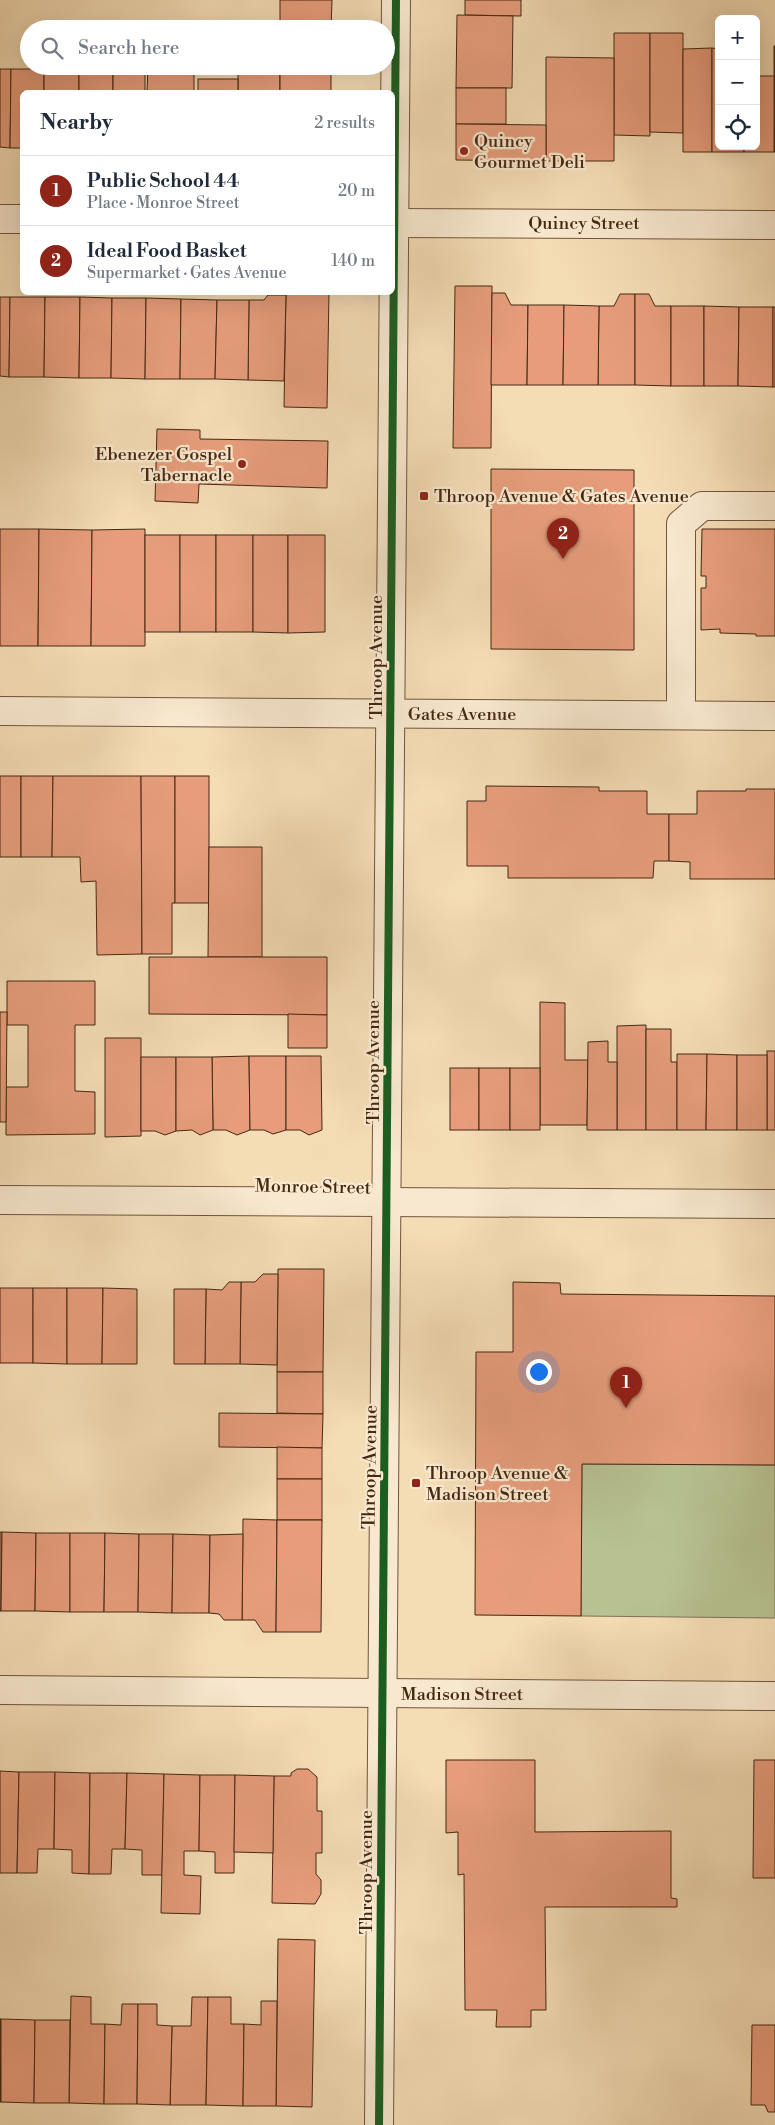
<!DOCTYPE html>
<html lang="en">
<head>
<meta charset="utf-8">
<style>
	:root { --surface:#fff; --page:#f6f6f7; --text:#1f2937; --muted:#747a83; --line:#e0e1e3; --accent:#8f2418 }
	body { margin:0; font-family:"Libre Bodoni",serif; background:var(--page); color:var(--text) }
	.controls { position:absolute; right:15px; top:15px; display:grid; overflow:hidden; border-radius:8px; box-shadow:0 5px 20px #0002 }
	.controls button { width:45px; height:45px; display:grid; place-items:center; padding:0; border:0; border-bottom:1px solid var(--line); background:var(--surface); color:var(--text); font:25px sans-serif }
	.you { position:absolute; left:538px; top:1371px; width:18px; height:18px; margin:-12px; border:4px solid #fff; border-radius:50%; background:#1a73e8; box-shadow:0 0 0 8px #1a73e833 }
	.badge { display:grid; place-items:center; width:32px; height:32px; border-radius:50%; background:var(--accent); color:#fff; font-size:16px; font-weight:700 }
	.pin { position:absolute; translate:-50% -41px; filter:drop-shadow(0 1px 2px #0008) }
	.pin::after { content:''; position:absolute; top:26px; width:18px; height:15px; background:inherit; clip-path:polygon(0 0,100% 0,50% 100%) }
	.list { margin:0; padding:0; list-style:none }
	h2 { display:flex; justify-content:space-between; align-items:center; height:65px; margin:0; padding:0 20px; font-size:21px }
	h2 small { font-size:16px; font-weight:400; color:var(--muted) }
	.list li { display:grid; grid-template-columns:32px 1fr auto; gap:15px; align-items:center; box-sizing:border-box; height:70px; padding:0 20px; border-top:1px solid var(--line) }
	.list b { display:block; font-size:19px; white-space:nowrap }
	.list p { margin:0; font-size:16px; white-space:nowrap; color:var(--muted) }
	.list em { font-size:16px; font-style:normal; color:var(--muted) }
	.icon { flex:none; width:28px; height:28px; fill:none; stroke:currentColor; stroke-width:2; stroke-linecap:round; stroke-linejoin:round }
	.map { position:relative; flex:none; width:775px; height:2125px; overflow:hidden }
	.search { position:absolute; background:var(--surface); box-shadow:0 5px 20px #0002; left:20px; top:20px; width:375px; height:55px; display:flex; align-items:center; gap:12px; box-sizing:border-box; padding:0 18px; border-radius:28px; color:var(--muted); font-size:19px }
	.panel { position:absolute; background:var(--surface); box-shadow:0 5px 20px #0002; left:20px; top:90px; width:375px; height:205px; border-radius:8px }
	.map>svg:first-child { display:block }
	.green { fill:#b7c191; stroke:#7e7452 }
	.building { fill:#e79d7c; stroke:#452812 }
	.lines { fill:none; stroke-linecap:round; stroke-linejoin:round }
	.minor-casing { stroke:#71553b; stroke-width:30 }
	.minor { stroke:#f8e8cf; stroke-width:28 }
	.cycleway-casing { stroke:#f8e8cf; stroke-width:11 }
	.cycleway { stroke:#1b5e20; stroke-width:8 }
	.poi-dot { fill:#8f2418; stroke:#f8e8cf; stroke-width:2 }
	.labels { text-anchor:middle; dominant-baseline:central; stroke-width:4.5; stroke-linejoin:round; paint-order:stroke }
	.poi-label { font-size:18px; fill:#452812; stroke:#f8e8cf; text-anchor:start }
	.street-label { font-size:18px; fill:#452812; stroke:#f8e8cf }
</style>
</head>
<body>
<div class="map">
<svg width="775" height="2125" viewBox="0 0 775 2125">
	<rect width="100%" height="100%" fill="#f4dcb5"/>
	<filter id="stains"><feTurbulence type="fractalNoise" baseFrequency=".004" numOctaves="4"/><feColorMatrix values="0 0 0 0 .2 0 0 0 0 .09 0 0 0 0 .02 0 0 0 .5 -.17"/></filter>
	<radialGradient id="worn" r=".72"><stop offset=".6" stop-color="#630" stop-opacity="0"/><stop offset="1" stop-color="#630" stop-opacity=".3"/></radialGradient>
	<!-- green -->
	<path class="green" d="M582,1464L775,1465V1618L581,1616Z"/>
	<!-- building -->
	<g class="building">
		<path d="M280,0H332L331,29H280Z"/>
		<path d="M465,0H521V16L465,15Z"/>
		<path d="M457,15L513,16L512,88H456Z"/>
		<path d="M614,33H650V136L614,135Z"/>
		<path d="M650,33H683V133L650,132Z"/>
		<rect x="774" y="46" width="1" height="106"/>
		<path d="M712,48V152H683V49Z"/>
		<path d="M712,48L719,49V146H744V152H712Z"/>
		<path d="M546,57L614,58V161H546Z"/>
		<path d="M148,66H194V92H147Z"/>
		<rect x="238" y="66" width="42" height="26"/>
		<rect x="280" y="66" width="51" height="26"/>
		<path d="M0,69H11L10,148L0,147Z"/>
		<path d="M11,69H44V92H22V148H10Z"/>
		<rect x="44" y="69" width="35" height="23"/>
		<path d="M79,69L113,70V92H79Z"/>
		<rect x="113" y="70" width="32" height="22"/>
		<path d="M756,76H774V152H744V146H756Z"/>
		<rect x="198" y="79" width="40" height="13"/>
		<rect x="456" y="88" width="50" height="36"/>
		<path d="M456,124L546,125V161L456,160Z"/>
		<path d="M455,286H492L491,448H453Z"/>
		<path d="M286,292H329L327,408L284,407Z"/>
		<path d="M492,293H505L511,305H528L527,385H491Z"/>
		<path d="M620,294H635V385H598L599,306H614Z"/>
		<path d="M635,294H649L655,306H671V386L635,385Z"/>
		<path d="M268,295H286L284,381L248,380L249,300H264Z"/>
		<path d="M0,297H10L9,377L0,376Z"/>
		<path d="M10,297H45L44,377H9Z"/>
		<path d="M45,297H80L79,378L44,377Z"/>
		<path d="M80,297L112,298L111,378H79Z"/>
		<path d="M112,298H146L145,379L111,378Z"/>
		<path d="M146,298L181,299L180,379H145Z"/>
		<path d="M181,299L217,300L215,379H180Z"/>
		<path d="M217,300H249L248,380L215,379Z"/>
		<path d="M528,305H564L563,385H527Z"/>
		<path d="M564,305L599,306L598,385H563Z"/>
		<rect x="671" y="306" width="33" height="80"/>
		<path d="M704,306L739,307L738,386H704Z"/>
		<path d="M739,307H773V387L738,386Z"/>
		<rect x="773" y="307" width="2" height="80"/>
		<path d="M157,429L200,430V439L328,441L327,488L199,484L198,503L155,501Z"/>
		<path d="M491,469L634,470V650L491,649Z"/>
		<path d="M0,529H39L38,646H0Z"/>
		<path d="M39,529L92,530L91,646H38Z"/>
		<path d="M145,529V646H91L92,530Z"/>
		<path d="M702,529H775V636H756V634L720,633V629L701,630V588H706V576H701Z"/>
		<rect x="145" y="535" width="35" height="97"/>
		<rect x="180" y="535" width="36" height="97"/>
		<rect x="216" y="535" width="37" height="97"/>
		<path d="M253,535H288V633L253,632Z"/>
		<path d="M288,535H325V632L288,633Z"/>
		<rect x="0" y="776" width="21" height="81"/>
		<path d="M21,776H53L52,857H21Z"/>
		<path d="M53,776H141L142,954L97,955L96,881L81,882L80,857H52Z"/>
		<path d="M141,776H175V903H172V954H142Z"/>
		<rect x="175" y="776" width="34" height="127"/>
		<path d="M486,786L599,787V791H647V814H669V861H654L653,878H508V866H467V801H486Z"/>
		<path d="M746,789H775V879H690V862L669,861V814H697V791H746Z"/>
		<path d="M209,847H262V957H208Z"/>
		<path d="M149,957H327V1015L149,1014Z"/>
		<path d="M7,981H95V1025H75V1091L95,1092V1134L6,1135V1087H28V1025H7Z"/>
		<path d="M540,1002L565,1003V1060H588L587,1125H540Z"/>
		<path d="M0,1012H7L6,1122H0Z"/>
		<path d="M288,1014L327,1015V1048H288Z"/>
		<path d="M646,1025V1130H617V1026Z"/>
		<path d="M646,1029H671V1062H677V1130H646Z"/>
		<path d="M105,1038H141V1136L105,1137Z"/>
		<path d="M608,1041V1062H617V1130H587L588,1042Z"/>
		<rect x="767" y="1051" width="8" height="79"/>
		<path d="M677,1054H707L706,1130H677Z"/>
		<path d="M707,1054L737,1055V1130H706Z"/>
		<rect x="737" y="1055" width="30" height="75"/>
		<path d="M249,1056L250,1130L237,1135L226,1130H213L212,1057Z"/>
		<path d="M249,1056H286V1130L273,1134L264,1130H250Z"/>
		<path d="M286,1056H321L322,1130L309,1135L300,1130H286Z"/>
		<path d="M141,1057H176V1131L165,1135L155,1131H141Z"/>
		<path d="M176,1057H212L213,1130L200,1135L192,1130L176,1131Z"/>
		<rect x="450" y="1068" width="29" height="62"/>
		<rect x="479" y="1068" width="31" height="62"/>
		<rect x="510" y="1068" width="30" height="62"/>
		<path d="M278,1269H324L323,1372H277Z"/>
		<path d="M263,1274H278L277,1365L240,1364L241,1282H255Z"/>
		<path d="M229,1282H241L240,1364H205L206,1289L222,1290Z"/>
		<path d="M513,1282L560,1283L561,1294L775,1296V1465L582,1464L581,1616L475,1615L476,1352H513Z"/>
		<rect x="0" y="1288" width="33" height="75"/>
		<path d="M33,1288H67V1364L33,1363Z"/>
		<path d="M67,1288H103L102,1364H67Z"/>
		<path d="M103,1288L137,1289V1364H102Z"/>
		<path d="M174,1289H206L205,1364H174Z"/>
		<path d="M277,1372H323V1414L277,1413Z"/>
		<path d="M219,1413L323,1414L322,1448L219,1447Z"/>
		<path d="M277,1447L322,1448V1479H277Z"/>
		<rect x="277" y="1479" width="45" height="41"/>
		<path d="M243,1519L277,1520L276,1632H263L255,1620H242Z"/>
		<path d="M277,1520H322L321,1632H276Z"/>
		<path d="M0,1532H2L1,1611H0Z"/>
		<path d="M2,1532L36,1533L35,1611H1Z"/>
		<path d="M36,1533H70V1612L35,1611Z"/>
		<path d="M70,1533H105L104,1612H70Z"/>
		<path d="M105,1533L139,1534L138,1612H104Z"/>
		<path d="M139,1534H173L172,1613L138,1612Z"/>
		<path d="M173,1534L210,1535L209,1613H172Z"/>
		<path d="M243,1534L242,1620H224L219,1614L209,1613L210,1535Z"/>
		<path d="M446,1760H535V1832L671,1831V1898L677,1899V1907H545L546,2010H531V2027H496L497,2010H465L464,1874L458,1875V1832L446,1833Z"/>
		<path d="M754,1760H775V1878H753Z"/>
		<path d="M297,1769H308L317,1777V1811H322V1853H316V1874L321,1880V1894L315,1904L272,1903L274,1776H291V1773Z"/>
		<path d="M0,1771L19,1772L17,1873H0Z"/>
		<path d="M19,1772H55L54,1849H38L37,1873H17Z"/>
		<path d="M55,1772L90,1773L89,1874L72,1873V1850L54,1849Z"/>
		<path d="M90,1773H127L125,1849H112L111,1874H89Z"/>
		<path d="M127,1773L164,1774L162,1875H142V1850L125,1849Z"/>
		<path d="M164,1774L200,1775L199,1851H184V1875L201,1876L200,1914L161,1913Z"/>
		<path d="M200,1775H235L234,1873H215V1852L199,1851Z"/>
		<path d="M235,1775L274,1776L273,1853L234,1852Z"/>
		<path d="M278,1939L315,1940L312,2107L276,2106Z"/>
		<path d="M71,1996L91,1997V2024H105L104,2104L69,2103Z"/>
		<path d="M192,1997H208L206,2105H170L172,2026H191Z"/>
		<path d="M208,1997H231V2024H244L243,2106L206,2105Z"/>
		<path d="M261,2001H277L276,2106H243L244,2024L261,2025Z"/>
		<path d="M122,2004H138L137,2104H104L105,2024L121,2025Z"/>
		<path d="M138,2004H157V2025L172,2026L170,2105L137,2104Z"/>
		<rect x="0" y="2019" width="1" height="83"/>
		<path d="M1,2019L35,2020L34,2103L1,2102Z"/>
		<path d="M35,2020H70L69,2103H34Z"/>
		<path d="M752,2025H775V2112H768L765,2105H751Z"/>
	</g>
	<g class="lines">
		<defs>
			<g id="minor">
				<path d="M0,219H22"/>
				<path d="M392,223L775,225"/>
				<path d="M0,711L775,716"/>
				<path d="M681,715V524L702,506H775"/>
				<path d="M0,1200L775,1204"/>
				<path d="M0,1690L775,1696"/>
				<path d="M379,2125L396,0"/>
			</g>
		</defs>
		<!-- minor casing -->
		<use href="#minor" class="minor-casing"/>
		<!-- minor -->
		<use href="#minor" class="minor"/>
		<defs>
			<path id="cycleway" d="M379,2125L396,0"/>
		</defs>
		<!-- cycleway casing -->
		<use href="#cycleway" class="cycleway-casing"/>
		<!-- cycleway -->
		<use href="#cycleway" class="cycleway"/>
	</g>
	<!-- markers -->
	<g class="poi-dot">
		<circle cx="464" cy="151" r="5"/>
		<circle cx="242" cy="464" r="5"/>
		<rect x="419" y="491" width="10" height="10" rx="2.5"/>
		<rect x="411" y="1478" width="10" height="10" rx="2.5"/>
	</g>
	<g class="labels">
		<!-- poi labels -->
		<g class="poi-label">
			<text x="474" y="141">Quincy<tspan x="474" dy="21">Gourmet Deli</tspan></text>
			<text x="232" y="454" text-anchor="end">Ebenezer Gospel<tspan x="232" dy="21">Tabernacle</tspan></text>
			<text x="434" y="496">Throop Avenue &amp; Gates Avenue</text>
			<text x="426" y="1473">Throop Avenue &amp;<tspan x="426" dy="21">Madison Street</tspan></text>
		</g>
		<!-- street labels -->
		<g class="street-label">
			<text x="584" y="223">Quincy Street</text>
			<text transform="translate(376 657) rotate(-90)">Throop Avenue</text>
			<text x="462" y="714">Gates Avenue</text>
			<text transform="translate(373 1062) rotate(-90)">Throop Avenue</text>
			<text transform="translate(313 1187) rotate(1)">Monroe Street</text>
			<text transform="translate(370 1467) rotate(-89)">Throop Avenue</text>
			<text x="462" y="1694">Madison Street</text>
			<text transform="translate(366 1872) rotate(-90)">Throop Avenue</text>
		</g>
	</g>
	<rect width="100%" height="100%" filter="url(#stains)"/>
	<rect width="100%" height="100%" fill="url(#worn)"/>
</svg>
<div class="controls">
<button>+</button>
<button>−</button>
<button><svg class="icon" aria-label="locate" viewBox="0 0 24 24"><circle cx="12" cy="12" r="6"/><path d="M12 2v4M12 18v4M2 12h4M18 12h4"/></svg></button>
</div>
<div class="you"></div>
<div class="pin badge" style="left:626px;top:1408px">1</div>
<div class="pin badge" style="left:563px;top:559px">2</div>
<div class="search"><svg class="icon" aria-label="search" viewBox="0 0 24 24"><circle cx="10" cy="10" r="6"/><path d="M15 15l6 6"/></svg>Search here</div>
<section class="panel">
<h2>Nearby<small>2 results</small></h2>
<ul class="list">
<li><span class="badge">1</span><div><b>Public School 44</b><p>Place · Monroe Street</p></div><em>20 m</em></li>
<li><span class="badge">2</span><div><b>Ideal Food Basket</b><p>Supermarket · Gates Avenue</p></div><em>140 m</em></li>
</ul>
</section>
</div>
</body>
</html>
